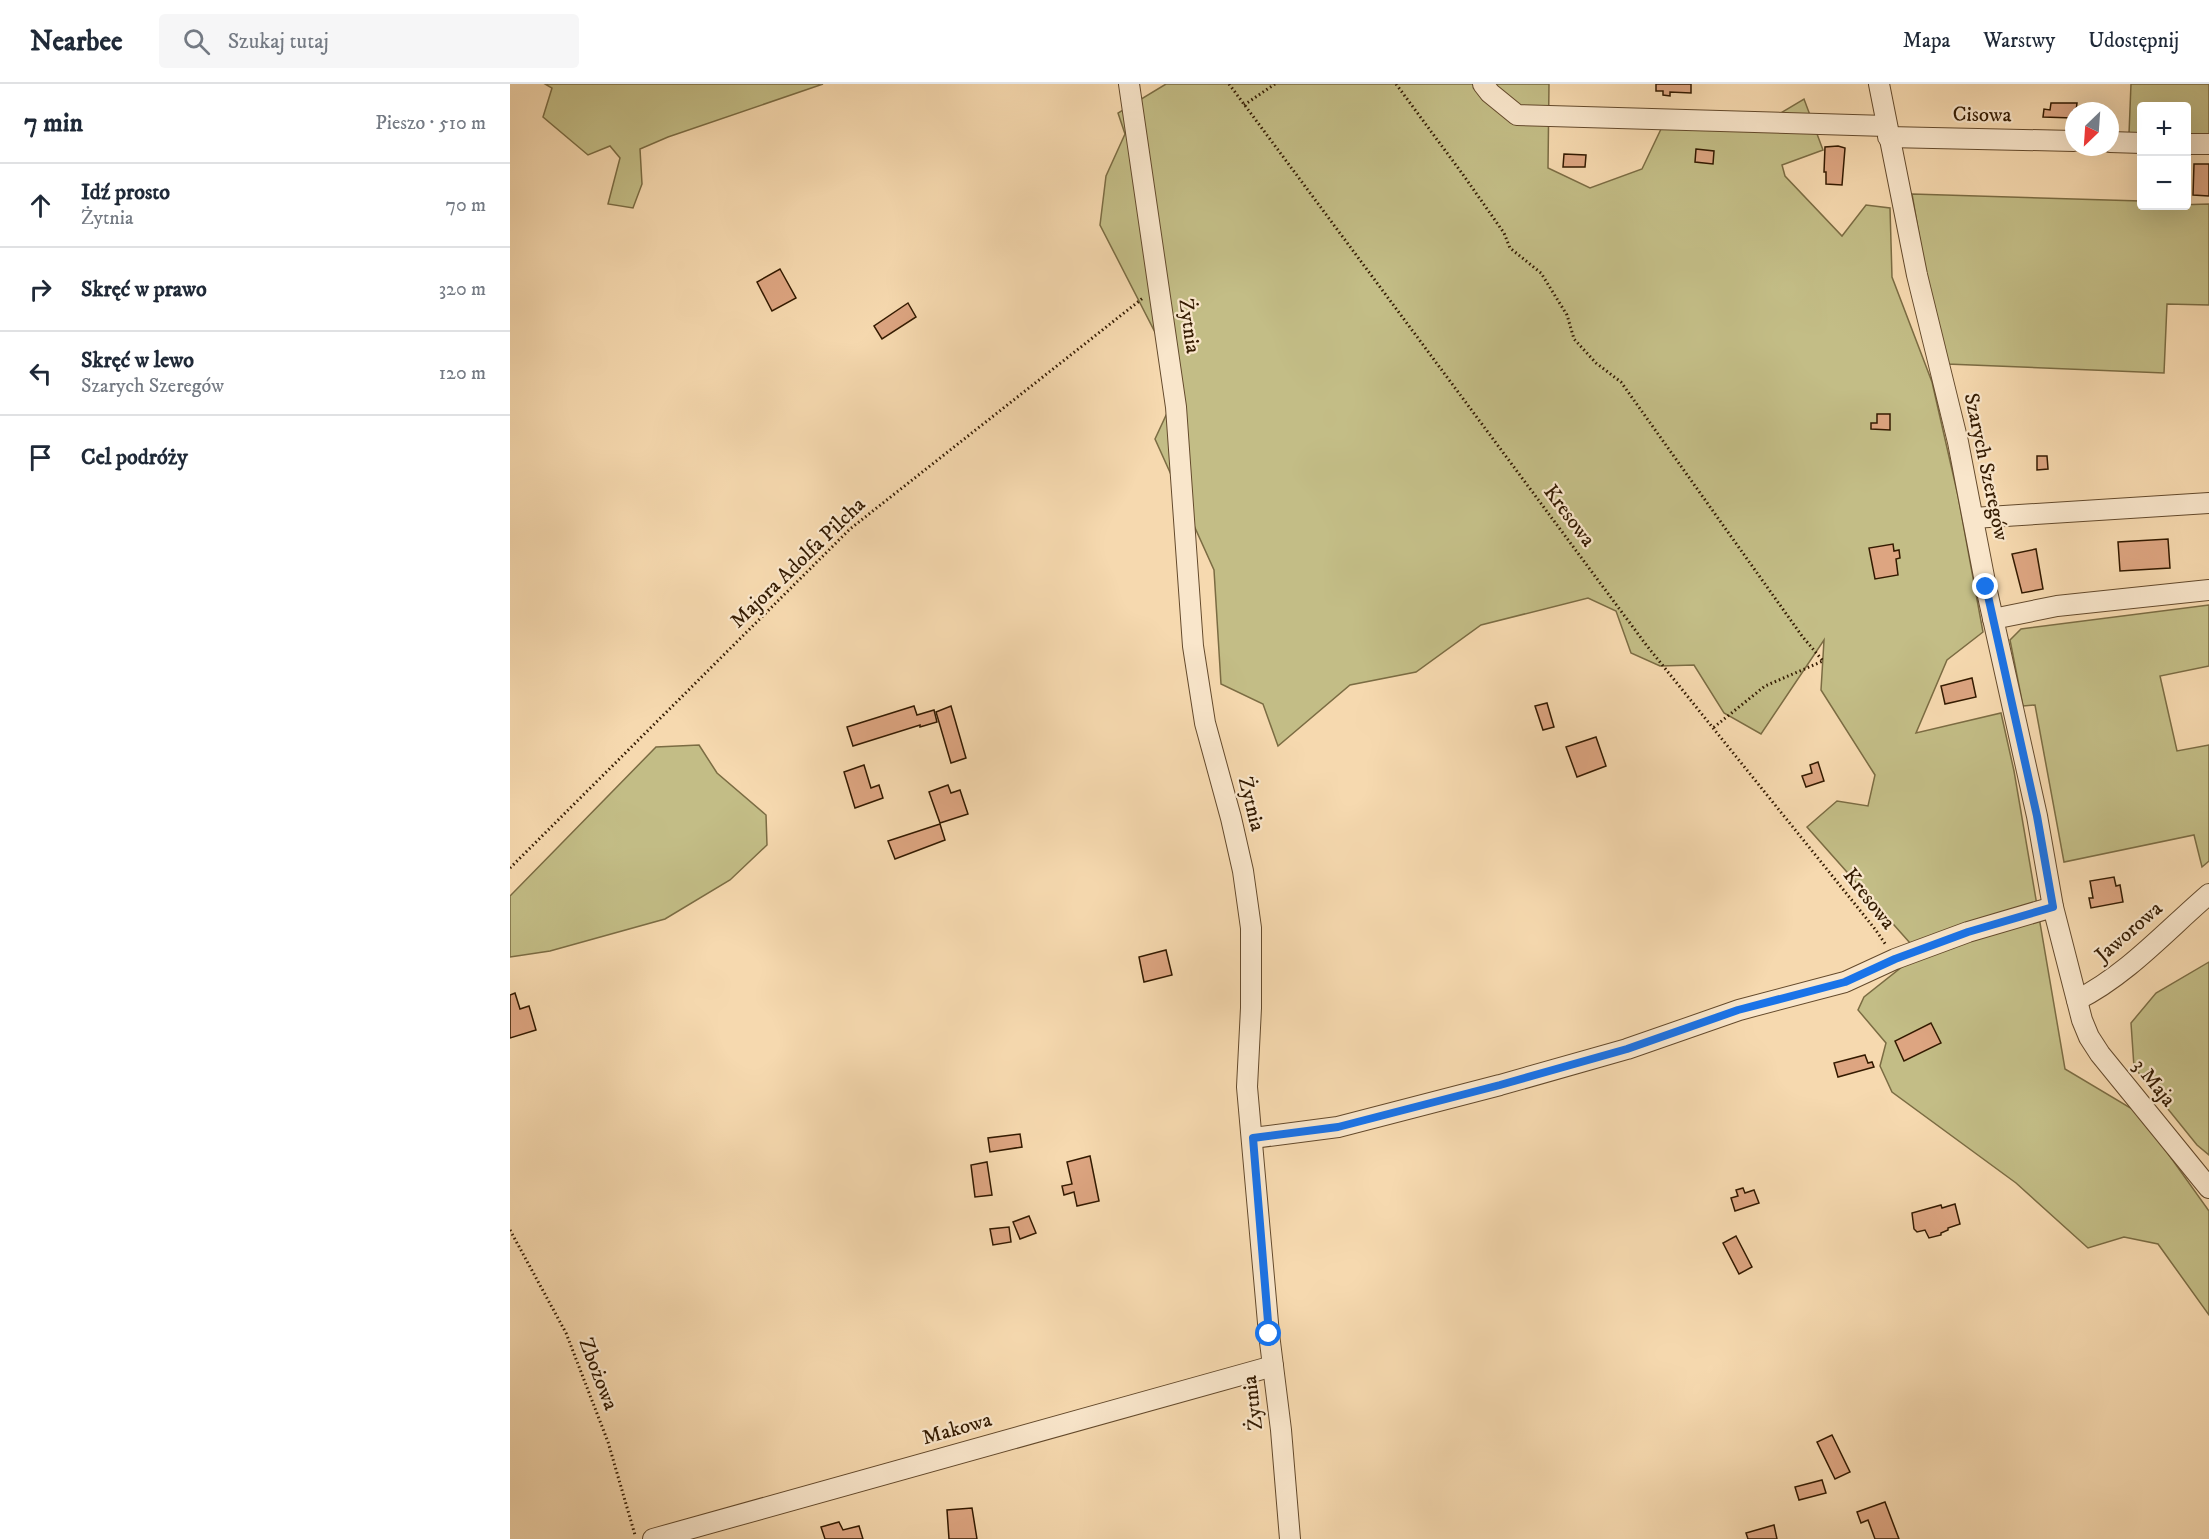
<!DOCTYPE html>
<html lang="pl">
<head>
<meta charset="utf-8">
<style>
	:root { --surface:#fff; --page:#f6f6f7; --text:#1f2937; --muted:#747a83; --line:#e0e1e3 }
	body { margin:0; font-family:"IM FELL DW Pica",serif; background:var(--page); color:var(--text) }
	.controls { position:absolute; right:18px; top:18px; display:grid; overflow:hidden; border-radius:6px; box-shadow:0 6px 24px #0002 }
	.controls button { width:54px; height:54px; display:grid; place-items:center; padding:0; border:0; border-bottom:2px solid var(--line); background:var(--surface); color:var(--text); font:30px sans-serif }
	.compass { position:absolute; left:1555px; top:18px; width:54px; height:54px; border-radius:50%; background:var(--surface); box-shadow:0 6px 24px #0002; rotate:205deg }
	.stop { position:absolute; width:18px; height:18px; margin:-14px; border:4px solid #1a73e8; border-radius:50%; background:#fff }
	.stop.end { background:#1a73e8; border-color:#fff; box-shadow:0 2px 6px #0008 }
	.list { margin:0; padding:0; list-style:none }
	h2 { display:flex; justify-content:space-between; align-items:center; height:78px; margin:0; padding:0 24px; font-size:26px }
	h2 small { font-size:20px; font-weight:400; color:var(--muted) }
	.list li { display:grid; grid-template-columns:39px 1fr auto; gap:18px; align-items:center; box-sizing:border-box; height:84px; padding:0 24px; border-top:2px solid var(--line) }
	.list b { display:block; font-size:22px; white-space:nowrap }
	.list p { margin:0; font-size:20px; white-space:nowrap; color:var(--muted) }
	.list em { font-size:20px; font-style:normal; color:var(--muted) }
	.icon { flex:none; width:33px; height:33px; fill:none; stroke:currentColor; stroke-width:2; stroke-linecap:round; stroke-linejoin:round }
	.map { position:relative; flex:none; width:1699px; height:1455px; overflow:hidden }
	header { display:flex; align-items:center; gap:36px; box-sizing:border-box; height:84px; padding:0 30px; background:var(--surface); border-bottom:2px solid var(--line) }
	header strong { font-size:28px }
	nav { display:flex; gap:33px; margin-inline-start:auto; font-size:21px }
	.search { width:420px; height:54px; background:var(--page); display:flex; align-items:center; gap:15px; box-sizing:border-box; padding:0 21px; border-radius:6px; color:var(--muted); font-size:22px }
	main { display:flex }
	aside { flex:1; background:var(--surface) }
	.map>svg:first-child { display:block }
	.green { fill:#c3bd86; stroke:#7b6c43; stroke-width:1.5 }
	.building { fill:#dda581; stroke:#331a00; stroke-width:1.5 }
	.lines { fill:none; stroke-linecap:round; stroke-linejoin:round }
	.minor-casing { stroke:#644a2c; stroke-width:22 }
	.path { stroke:#331a00; stroke-width:3; stroke-dasharray:1.5 3; stroke-linecap:butt }
	.minor { stroke:#f9e6cb; stroke-width:20 }
	.route { stroke:#1a73e8; stroke-width:8 }
	.labels { text-anchor:middle; dominant-baseline:central; stroke-width:4.5; stroke-linejoin:round; paint-order:stroke }
	.street-label { font-size:21px; fill:#331a00; stroke:#f9e6cb }
</style>
</head>
<body>
<header>
<strong>Nearbee</strong>
<div class="search"><svg class="icon" aria-label="search" viewBox="0 0 24 24"><circle cx="10" cy="10" r="6"/><path d="M15 15l6 6"/></svg>Szukaj tutaj</div>
<nav><a>Mapa</a><a>Warstwy</a><a>Udostępnij</a></nav>
</header>
<main>
<aside>
<h2>7 min<small>Pieszo · 510 m</small></h2>
<ul class="list">
<li><svg class="icon" aria-label="ahead" viewBox="0 0 24 24"><path d="M12 20V5M6 11l6-6 6 6"/></svg><div><b>Idź prosto</b><p>Żytnia</p></div><em>70 m</em></li>
<li><svg class="icon" aria-label="right" viewBox="0 0 24 24"><path d="M7 20v-9h11M14 6l5 5-5 5"/></svg><div><b>Skręć w prawo</b></div><em>320 m</em></li>
<li><svg class="icon" aria-label="left" viewBox="0 0 24 24"><path d="M17 20v-9H6M10 6l-5 5 5 5"/></svg><div><b>Skręć w lewo</b><p>Szarych Szeregów</p></div><em>120 m</em></li>
<li><svg class="icon" aria-label="arrive" viewBox="0 0 24 24"><path d="M6 21V4h12l-3 4 3 4H6"/></svg><div><b>Cel podróży</b></div></li>
</ul>
</aside>
<div class="map">
<svg width="1699" height="1455" viewBox="0 0 1699 1455">
	<rect width="100%" height="100%" fill="#f6d9af"/>
	<filter id="stains"><feTurbulence type="fractalNoise" baseFrequency=".00333" numOctaves="4"/><feColorMatrix values="0 0 0 0 .2 0 0 0 0 .09 0 0 0 0 .02 0 0 0 .5 -.17"/></filter>
	<radialGradient id="worn" r=".72"><stop offset=".6" stop-color="#630" stop-opacity="0"/><stop offset="1" stop-color="#630" stop-opacity=".3"/></radialGradient>
	<!-- green -->
	<g class="green">
		<path d="M35,0H313L158,53L130,65L132,100L123,124L98,120L110,74L100,62L78,71L33,33L42,4Z"/>
		<path d="M656,0H1039L1038,84L1080,104L1132,85L1152,43L1246,44L1294,15L1313,66L1272,81L1275,92L1332,152L1356,121L1380,124L1382,193L1422,298L1448,412L1473,548L1437,576L1406,649L1491,629L1504,687L1555,985L1629,1029L1699,1127V1231L1648,1160L1614,1153L1578,1164L1506,1099L1382,1008L1370,982L1376,959L1348,926L1354,913L1398,878L1400,859L1297,743L1327,717L1358,722L1365,691L1311,606L1314,556L1251,650L1214,629L1184,581L1150,582L1121,569L1106,527L1078,514L971,541L906,588L840,601L768,662L753,620L711,600L704,486L645,355L671,299L590,141L596,92L615,50L608,29Z"/>
		<path d="M1621,0H1699V53L1677,52L1676,22H1632L1631,51L1619,50Z"/>
		<path d="M1402,110L1631,117L1632,122L1699,120V221L1657,220L1654,289L1437,280L1420,215Z"/>
		<path d="M1699,521V582L1650,592L1667,667L1699,661V777L1692,783L1684,751L1554,778L1525,621L1513,622L1500,556L1511,545Z"/>
		<path d="M189,661L207,689L256,731L257,761L220,796L155,835L40,867L0,873V812L146,663Z"/>
		<path d="M1699,878V1071L1687,1061L1624,983L1621,939L1646,909Z"/>
	</g>
	<!-- building -->
	<g class="building">
		<path d="M1146,0H1181V9L1160,8V12L1153,11V7H1146Z"/>
		<path d="M1541,19H1567L1566,27H1563V34L1533,33L1534,25L1540,26Z"/>
		<path d="M1328,62L1335,64L1332,101L1316,100V88H1314L1315,63Z"/>
		<path d="M1186,65L1204,67L1203,80L1185,78Z"/>
		<path d="M1054,70L1076,71L1075,83H1053Z"/>
		<path d="M1684,80H1699V112L1683,111Z"/>
		<path d="M270,185L286,214L262,227L247,198Z"/>
		<path d="M398,219L406,233L372,255L364,242Z"/>
		<path d="M1367,330H1380V346L1361,345V339H1367Z"/>
		<path d="M1527,372H1537L1538,385L1527,386Z"/>
		<path d="M1658,455L1660,484L1610,487L1608,458Z"/>
		<path d="M1383,460L1384,467L1389,466L1390,474L1386,475L1388,491L1365,495L1359,464Z"/>
		<path d="M1526,465L1533,505L1512,509L1502,470Z"/>
		<path d="M1462,594L1466,613L1435,620L1431,602Z"/>
		<path d="M1037,619L1044,643L1033,646L1025,622Z"/>
		<path d="M404,622L407,631L424,626L427,638L410,643V641L343,662L337,643Z"/>
		<path d="M441,622L456,674L441,679L426,628Z"/>
		<path d="M1086,653L1096,682L1067,693L1056,663Z"/>
		<path d="M1308,678L1314,697L1296,703L1292,692L1302,689L1300,681Z"/>
		<path d="M354,681L361,704L369,701L373,714L345,724L334,688Z"/>
		<path d="M438,701L441,709L450,706L458,730L430,739L419,708Z"/>
		<path d="M430,740L435,756L385,775L378,757Z"/>
		<path d="M1604,793L1606,802L1610,801L1613,818L1581,824L1579,814H1583L1580,797Z"/>
		<path d="M656,866L662,891L634,898L629,873Z"/>
		<path d="M5,909L10,925L19,922L26,946L0,954V911Z"/>
		<path d="M1421,939L1431,959L1394,977L1385,957Z"/>
		<path d="M1355,971L1358,979L1362,978L1364,983L1328,993L1324,979Z"/>
		<path d="M510,1050L512,1063L480,1068L478,1054Z"/>
		<path d="M580,1072L589,1117L567,1122L564,1108L554,1111L552,1102L562,1100L557,1078Z"/>
		<path d="M477,1078L482,1111L465,1113L461,1081Z"/>
		<path d="M1233,1104L1235,1109L1244,1106L1249,1119L1225,1127L1221,1114L1228,1112L1226,1106Z"/>
		<path d="M1445,1120L1450,1140L1438,1144V1146L1431,1149V1151L1419,1154L1415,1146L1407,1148L1404,1145L1402,1129L1431,1121L1432,1124Z"/>
		<path d="M519,1132L526,1149L510,1155L503,1138Z"/>
		<path d="M499,1143L501,1158L483,1161L480,1145Z"/>
		<path d="M1226,1152L1242,1183L1229,1190L1213,1159Z"/>
		<path d="M1322,1351L1340,1388L1325,1395L1307,1358Z"/>
		<path d="M1312,1396L1316,1409L1289,1416L1285,1403Z"/>
		<path d="M1375,1418L1389,1455H1365L1358,1436L1351,1439L1347,1428Z"/>
		<path d="M462,1424L467,1455H439L437,1426Z"/>
		<path d="M329,1438L333,1446L349,1442L353,1455H315L311,1443Z"/>
		<path d="M1264,1441L1267,1455H1238L1236,1449Z"/>
	</g>
	<g class="lines">
		<defs>
			<g id="minor">
				<path d="M619,0L666,323L683,562L695,639L721,734L733,787L741,844V924L737,1003L759,1250L771,1346L780,1455"/>
				<path d="M973,0L980,9L1007,31L1376,42"/>
				<path d="M1369,0L1407,191L1448,358L1476,503L1527,732L1543,823L1572,936L1579,953L1590,970L1699,1104"/>
				<path d="M1378,53L1564,57"/>
				<path d="M1600,58L1632,59"/>
				<path d="M1676,60H1699"/>
				<path d="M1463,434L1699,419"/>
				<path d="M1483,535L1547,522L1699,506"/>
				<path d="M1567,916C1617,891 1657,846 1699,810"/>
				<path d="M743,1054L828,1043L990,1001L1117,965L1229,926L1335,898L1385,875L1458,848L1543,823"/>
				<path d="M143,1455L763,1282"/>
			</g>
		</defs>
		<!-- minor casing -->
		<use href="#minor" class="minor-casing"/>
		<!-- path -->
		<g class="path">
			<path d="M719,0L1137,562L1365,845L1376,861"/>
			<path d="M886,0L954,92L994,149L1000,164L1031,189L1057,231L1064,255L1086,279L1111,298L1292,552L1313,577L1255,602L1203,644"/>
			<path d="M734,21L765,0"/>
			<path d="M0,784L340,445L633,214"/>
			<path d="M0,1146L56,1249L98,1358L125,1451"/>
		</g>
		<!-- minor -->
		<use href="#minor" class="minor"/>
	</g>
	<g class="lines">
		<!-- route -->
		<path class="route" d="M759,1250L743,1054L828,1043L990,1001L1117,965L1228,926L1335,898L1385,875L1458,848L1543,823L1527,732L1476,503"/>
	</g>
	<g class="labels">
		<!-- street labels -->
		<g class="street-label">
			<text transform="translate(1472 31) rotate(1)">Cisowa</text>
			<text transform="translate(679 242) rotate(82)">Żytnia</text>
			<text transform="translate(1476 383) rotate(78)">Szarych Szeregów</text>
			<text transform="translate(1059 432) rotate(53)">Kresowa</text>
			<text transform="translate(288 479) rotate(-44)">Majora Adolfa Pilcha</text>
			<text transform="translate(741 720) rotate(76)">Żytnia</text>
			<text transform="translate(1359 815) rotate(52)">Kresowa</text>
			<text transform="translate(1619 848) rotate(-41)">Jaworowa</text>
			<text transform="translate(1644 999) rotate(51)">3 Maja</text>
			<text transform="translate(88 1290) rotate(69)">Zbożowa</text>
			<text transform="translate(743 1319) rotate(-97)">Żytnia</text>
			<text transform="translate(447 1345) rotate(-16)">Makowa</text>
		</g>
	</g>
	<rect width="100%" height="100%" filter="url(#stains)"/>
	<rect width="100%" height="100%" fill="url(#worn)"/>
</svg>
<div class="controls">
<button>+</button>
<button>−</button>
</div>
<svg class="compass" viewBox="-18 -18 36 36"><path d="M0-13l5 13h-10z" fill="#e53935"/><path d="M0 13l5-13h-10z" fill="#747a83"/></svg>
<div class="stop" style="left:759px;top:1250px"></div>
<div class="stop end" style="left:1476px;top:503px"></div>
</div>
</main>
</body>
</html>
